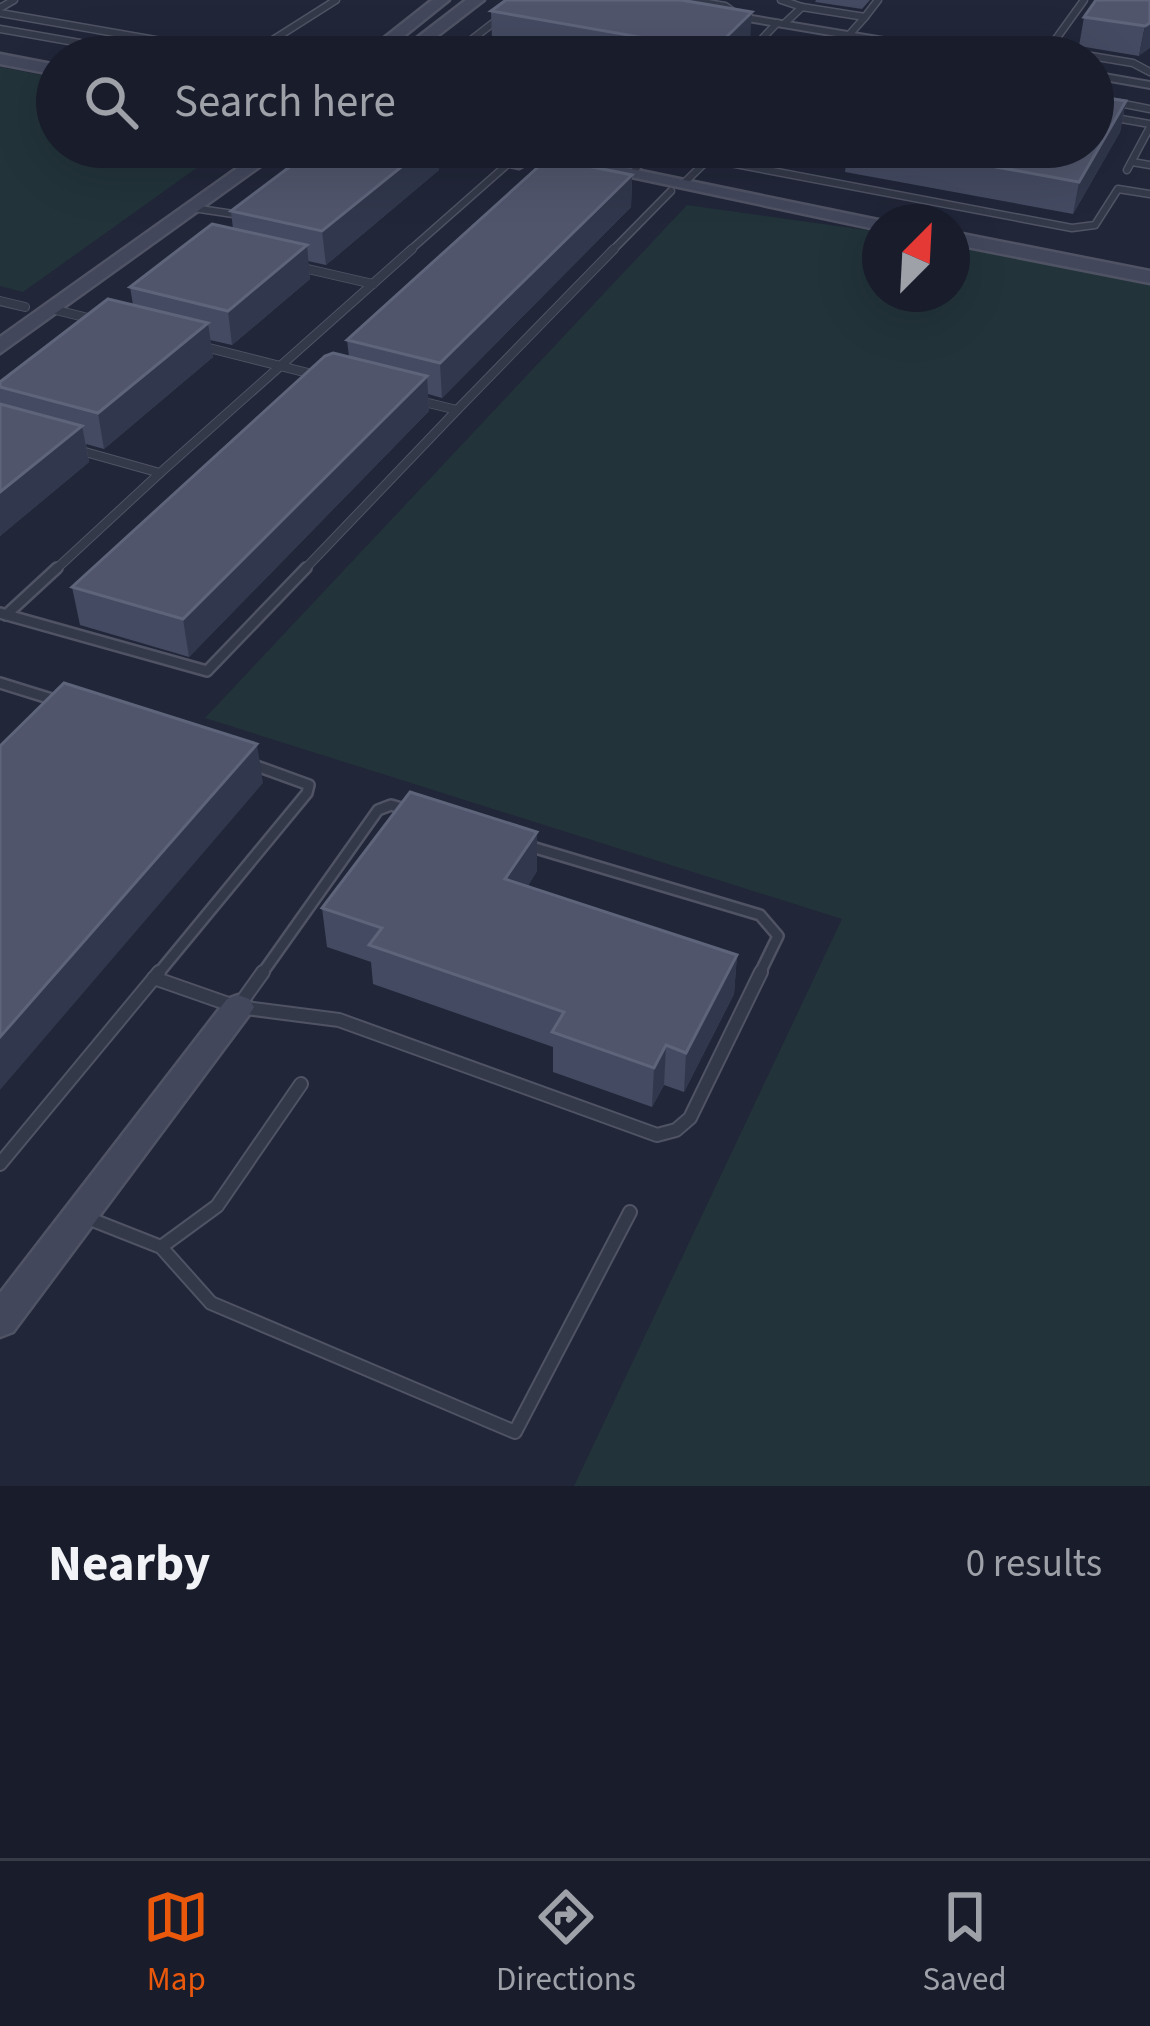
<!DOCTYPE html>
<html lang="en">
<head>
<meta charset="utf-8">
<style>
	:root { --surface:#191c2b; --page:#222533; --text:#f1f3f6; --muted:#9fa1a9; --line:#373a47; --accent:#ea580c }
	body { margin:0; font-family:"Source Sans 3",sans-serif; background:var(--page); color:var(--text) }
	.compass { position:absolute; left:862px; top:204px; width:108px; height:108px; border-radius:50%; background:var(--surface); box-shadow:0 12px 48px #0002; rotate:24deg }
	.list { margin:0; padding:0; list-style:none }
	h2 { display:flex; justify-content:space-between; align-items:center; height:156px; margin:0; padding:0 48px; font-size:51px }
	h2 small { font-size:39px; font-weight:400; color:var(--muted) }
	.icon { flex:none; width:66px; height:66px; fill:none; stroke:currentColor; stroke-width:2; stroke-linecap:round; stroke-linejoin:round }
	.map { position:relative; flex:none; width:1150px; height:1486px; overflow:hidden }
	.search { position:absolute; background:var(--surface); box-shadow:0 12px 48px #0002; left:36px; right:36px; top:36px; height:132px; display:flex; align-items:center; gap:30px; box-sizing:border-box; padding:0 42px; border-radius:66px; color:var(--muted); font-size:45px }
	.sheet { height:372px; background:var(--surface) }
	nav { display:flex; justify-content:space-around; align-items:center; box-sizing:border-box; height:168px; border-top:3px solid var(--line); background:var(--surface); font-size:33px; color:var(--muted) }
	nav a { display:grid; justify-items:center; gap:6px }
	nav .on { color:var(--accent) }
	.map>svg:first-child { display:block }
	.green { fill:#22333a }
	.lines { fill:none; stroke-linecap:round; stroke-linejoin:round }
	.lane-far3-casing { stroke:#4f5364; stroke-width:9 }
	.lane-far2-casing { stroke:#4f5364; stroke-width:10 }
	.lane-far1-casing { stroke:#4f5364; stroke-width:14 }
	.lane-casing { stroke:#4f5364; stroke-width:16 }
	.street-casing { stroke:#4f5364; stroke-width:4 }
	.secondary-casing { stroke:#4f5364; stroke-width:5 }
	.lane-far3 { stroke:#343949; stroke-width:6 }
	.lane-far2 { stroke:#343949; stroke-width:8 }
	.lane-far1 { stroke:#343949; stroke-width:9 }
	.lane { stroke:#343949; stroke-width:12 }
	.street { fill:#343949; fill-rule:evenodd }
	.secondary { fill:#42475c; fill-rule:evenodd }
	.wall { fill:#444a61 }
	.shaded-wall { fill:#31374c }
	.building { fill:#50556c; stroke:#5e647a; stroke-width:3 }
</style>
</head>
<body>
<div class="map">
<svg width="1150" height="1486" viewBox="0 0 1150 1486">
	<rect width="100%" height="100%" fill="#212639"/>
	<!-- green -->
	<g class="green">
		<path d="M0,67L57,78V147H226L23,292L0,286Z"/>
		<path d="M687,205L880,232V294H952V246L1150,285V1486H574L842,919L205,718Z"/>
	</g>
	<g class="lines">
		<defs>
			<g id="lane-far3">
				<path d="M691,0L725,6L736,14"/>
				<path d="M781,0L802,7L784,24"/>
				<path d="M802,7L865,17L849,35"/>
				<path d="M0,8L14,0"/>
				<path d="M0,13L247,56"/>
				<path d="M865,17L878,0"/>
				<path d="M0,29L160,57"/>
				<path d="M1049,49L1133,63L1150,72"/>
				<path d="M246,57L336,0"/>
				<path d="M449,57L497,20"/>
				<path d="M745,57L777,23"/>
				<path d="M1043,57L1084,0"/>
				<path d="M1093,98L1150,109"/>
				<path d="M1093,114L1150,124"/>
				<path d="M709,159L1072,228L1095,225L1118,189L1150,194"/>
				<path d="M1132,162L1150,165"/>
				<path d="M1127,170L1150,127"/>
				<path d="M632,173L653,150L635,147"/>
				<path d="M684,183L721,147"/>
				<path d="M193,208L240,215"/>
				<path d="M408,252L510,162"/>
				<path d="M611,252L671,191"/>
			</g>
			<g id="lane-far2">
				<path d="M299,267L373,284"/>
				<path d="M0,301L25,307"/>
				<path d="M52,309L92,319"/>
				<path d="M205,347L316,375"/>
				<path d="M420,401L457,410L614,249"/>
				<path d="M78,450L160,473L412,249"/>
				<path d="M54,571L160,473"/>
				<path d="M303,571L457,410"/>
			</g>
			<g id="lane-far1">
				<path d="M0,613L207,671L306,568"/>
				<path d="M6,615L57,568"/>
				<path d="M0,683L58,701"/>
				<path d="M157,975L307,793L309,785L251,764"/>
				<path d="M261,975L378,810L391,805L760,915L778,936L759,975"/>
			</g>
			<g id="lane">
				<path d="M263,972L238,1007L339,1020L657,1135L676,1130L690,1118L761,972"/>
				<path d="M154,978L234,1006"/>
				<path d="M0,1164L159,972"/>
				<path d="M85,1217L161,1247L217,1206L301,1084"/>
				<path d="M161,1247L211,1303L515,1432L630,1212"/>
			</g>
			<g id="street">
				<path d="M740,14L980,54L985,57H961L736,19L735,17Z"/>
				<path d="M1093,72L1150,82V88L1093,78Z"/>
			</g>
			<g id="secondary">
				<path d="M432,0H449L378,57H360Z"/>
				<path d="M466,0H484L410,57H392Z"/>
				<path d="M0,54L57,65V75L0,64Z"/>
				<path d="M267,147H287L0,353V337Z"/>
				<path d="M423,147H461L528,163L519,168Z"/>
				<path d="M490,147H525L888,222H880V230Z"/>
				<path d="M952,232L1150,271V283L952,244Z"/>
				<path d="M238,995L249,999L254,1007L249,1015L13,1332L0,1337V1293L227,999Z"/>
			</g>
		</defs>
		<!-- lane-far3 casing -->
		<use href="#lane-far3" class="lane-far3-casing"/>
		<!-- lane-far2 casing -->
		<use href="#lane-far2" class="lane-far2-casing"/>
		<!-- lane-far1 casing -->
		<use href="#lane-far1" class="lane-far1-casing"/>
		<!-- lane casing -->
		<use href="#lane" class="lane-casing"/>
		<!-- street casing -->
		<use href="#street" class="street-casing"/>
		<!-- secondary casing -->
		<use href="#secondary" class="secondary-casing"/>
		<!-- lane-far3 -->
		<use href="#lane-far3" class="lane-far3"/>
		<!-- lane-far2 -->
		<use href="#lane-far2" class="lane-far2"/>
		<!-- lane-far1 -->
		<use href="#lane-far1" class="lane-far1"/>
		<!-- lane -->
		<use href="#lane" class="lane"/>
		<!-- street -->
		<use href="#street" class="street"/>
		<!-- secondary -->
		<use href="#secondary" class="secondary"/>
	</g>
	<!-- wall -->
	<g class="wall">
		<path d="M816,0H870L862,9L815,2Z"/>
		<path d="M1150,0L1139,56L1079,46L1084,17Z"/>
		<path d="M491,11L750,41L734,57H586L492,40Z"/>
		<path d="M1126,101L1120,132L1073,214L845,172L848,147H1093Z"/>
		<path d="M316,147H438L439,170L326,265L308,261L310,279L232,345L210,340L213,357L104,449L86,444L89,462L0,536V382L133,305L130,287L233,229L231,211Z"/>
		<path d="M632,175L631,207L442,398L428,394L429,411L189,657L80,625L72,587L349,357L347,340Z"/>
		<path d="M537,832V871L527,887L737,955L734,994L684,1092L664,1085L652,1107L553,1072V1047L373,984L371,962L327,947L322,908Z"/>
	</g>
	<!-- shaded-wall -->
	<g class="shaded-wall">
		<path d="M752,12L750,41L734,57H713V50Z"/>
		<path d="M1150,23V48L1139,56L1145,26Z"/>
		<path d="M1126,101L1120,132L1073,214L1079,182Z"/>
		<path d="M426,147H438L439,170L326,265L322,231Z"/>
		<path d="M632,175L631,207L442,398L440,363Z"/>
		<path d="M307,245L310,279L232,345L228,311Z"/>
		<path d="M208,323L213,357L104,449L98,413Z"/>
		<path d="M427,376L429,411L189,657L183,619Z"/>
		<path d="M82,426L89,462L0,536V492Z"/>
		<path d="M257,744L263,783L0,1090V1037Z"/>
		<path d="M537,832V871L506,919L505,879Z"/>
		<path d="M737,955L734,994L684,1092L686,1053Z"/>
		<path d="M666,1045L664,1085L652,1107L654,1068Z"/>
	</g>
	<!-- building -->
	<g class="building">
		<path d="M506,0H681L752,12L713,50L491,11Z"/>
		<path d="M1096,0H1150V23L1145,26L1084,17Z"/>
		<path d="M448,44L519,57H430Z"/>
		<path d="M1093,96L1126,101L1079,182L887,147H1093Z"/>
		<path d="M316,147H426L322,231L231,211Z"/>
		<path d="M548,158L632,175L440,363L347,340Z"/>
		<path d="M212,224L307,245L228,311L130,287Z"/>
		<path d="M108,299L208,323L98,413L0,387V382Z"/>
		<path d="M333,353L427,376L183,619L72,587L325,356Z"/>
		<path d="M0,404L82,426L0,492Z"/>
		<path d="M64,683L257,744L0,1037V746Z"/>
		<path d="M410,792L537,832L505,879L737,955L686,1053L666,1045L654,1068L552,1032L564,1012L369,945L382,928L322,908Z"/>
	</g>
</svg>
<svg class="compass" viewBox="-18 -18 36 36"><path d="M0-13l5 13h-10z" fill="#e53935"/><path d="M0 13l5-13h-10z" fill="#9fa1a9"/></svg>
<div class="search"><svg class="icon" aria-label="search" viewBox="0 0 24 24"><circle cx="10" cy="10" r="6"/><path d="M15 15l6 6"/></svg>Search here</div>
</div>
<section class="sheet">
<h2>Nearby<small>0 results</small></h2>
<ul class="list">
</ul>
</section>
<nav>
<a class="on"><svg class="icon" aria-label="map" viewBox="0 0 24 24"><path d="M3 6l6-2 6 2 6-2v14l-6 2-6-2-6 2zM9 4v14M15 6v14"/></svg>Map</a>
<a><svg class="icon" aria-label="directions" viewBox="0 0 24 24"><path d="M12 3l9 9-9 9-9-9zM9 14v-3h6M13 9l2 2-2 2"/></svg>Directions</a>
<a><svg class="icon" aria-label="saved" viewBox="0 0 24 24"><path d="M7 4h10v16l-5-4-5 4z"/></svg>Saved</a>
</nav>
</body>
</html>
